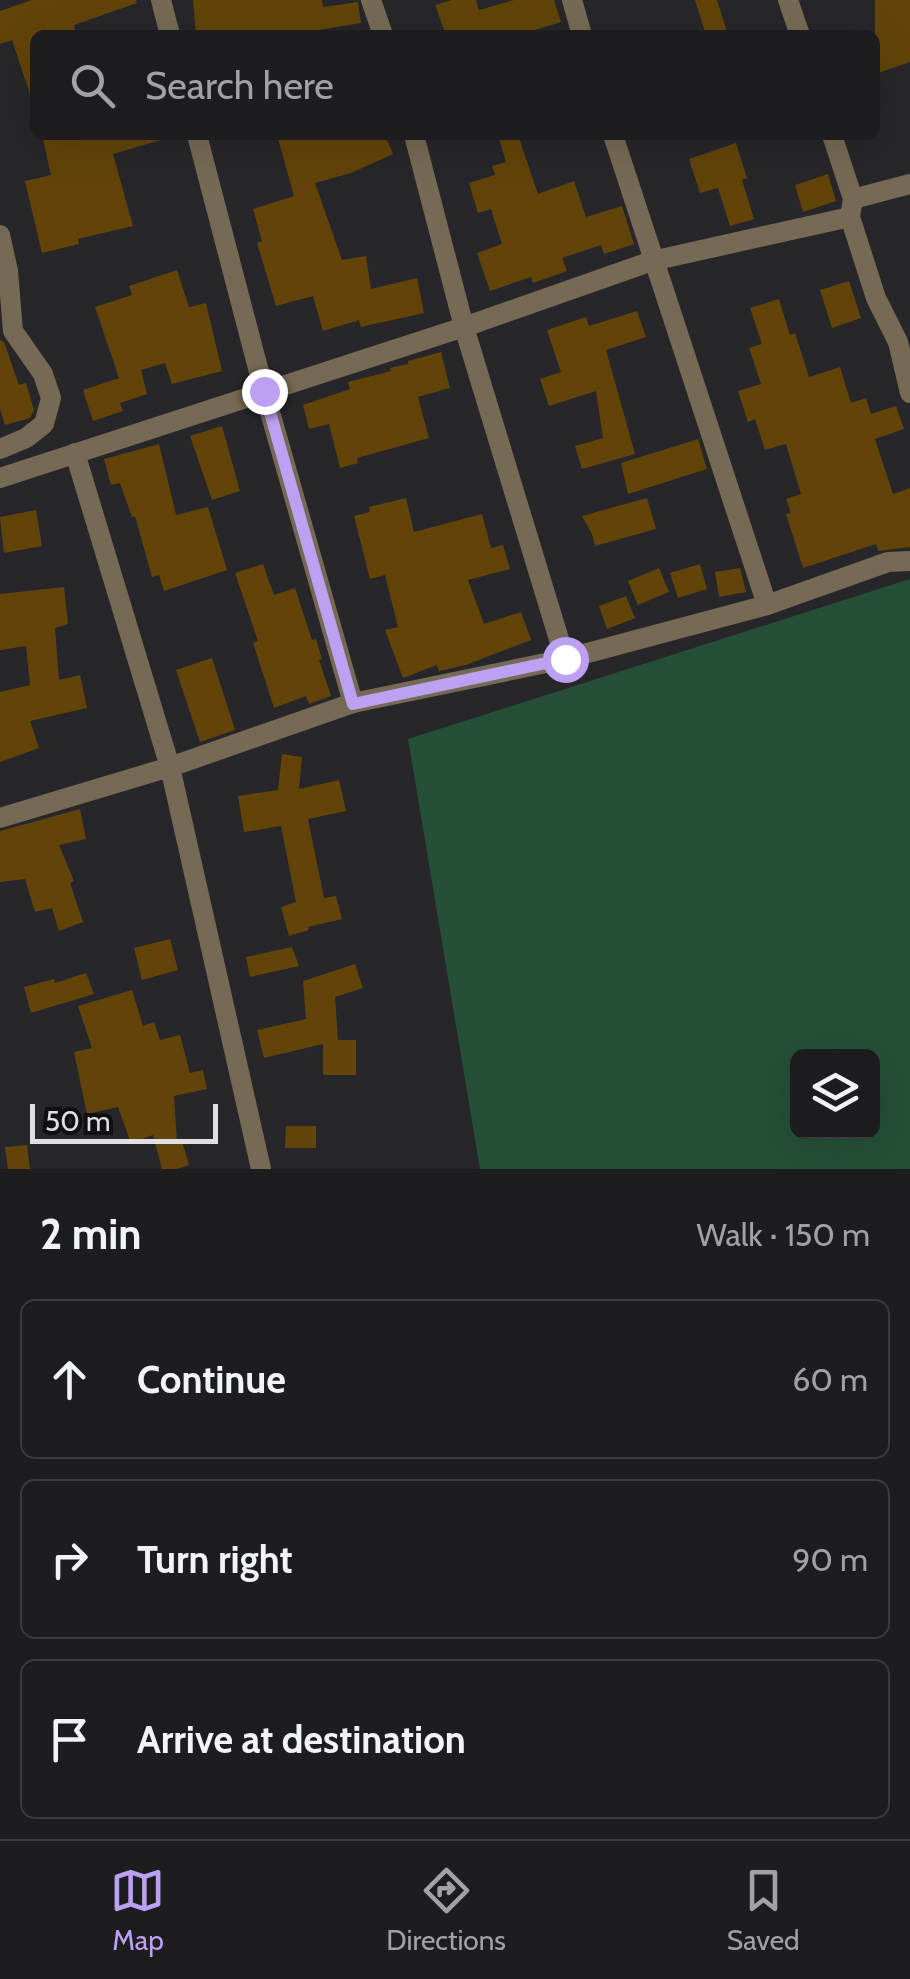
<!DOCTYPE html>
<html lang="en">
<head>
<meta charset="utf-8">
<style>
	:root { --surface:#1d1d20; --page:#2a2a2d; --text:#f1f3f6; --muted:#a0a2a5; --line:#3b3b3e; --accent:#bca0f2 }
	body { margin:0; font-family:Cabin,sans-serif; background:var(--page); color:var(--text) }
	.controls { position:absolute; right:30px; bottom:30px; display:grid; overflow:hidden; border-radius:15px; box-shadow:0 10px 40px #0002 }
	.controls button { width:90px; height:90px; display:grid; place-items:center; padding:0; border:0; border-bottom:2px solid var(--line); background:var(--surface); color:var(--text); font:50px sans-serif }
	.scale { position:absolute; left:30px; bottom:25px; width:188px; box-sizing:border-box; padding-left:10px; border:5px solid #e0e0e3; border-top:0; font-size:28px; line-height:35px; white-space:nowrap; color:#e0e0e3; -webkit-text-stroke:8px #101012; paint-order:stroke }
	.stop { position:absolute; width:30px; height:30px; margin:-22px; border:8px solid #bca0f2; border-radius:50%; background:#fff }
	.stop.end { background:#bca0f2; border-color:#fff; box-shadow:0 2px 10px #0008 }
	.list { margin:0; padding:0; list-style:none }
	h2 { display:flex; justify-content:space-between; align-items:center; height:130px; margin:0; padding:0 40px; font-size:42px }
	h2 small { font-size:32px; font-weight:400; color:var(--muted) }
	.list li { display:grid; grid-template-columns:65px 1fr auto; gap:30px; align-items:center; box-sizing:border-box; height:160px; margin:0 20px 20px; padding:0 20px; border:2px solid var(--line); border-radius:15px }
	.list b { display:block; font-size:38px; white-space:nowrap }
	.list em { font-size:32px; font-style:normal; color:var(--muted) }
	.icon { flex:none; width:55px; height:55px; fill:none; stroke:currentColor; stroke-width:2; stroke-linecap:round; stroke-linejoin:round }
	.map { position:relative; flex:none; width:910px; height:1169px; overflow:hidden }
	.search { position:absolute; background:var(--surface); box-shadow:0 10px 40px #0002; left:30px; right:30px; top:30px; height:110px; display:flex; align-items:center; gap:25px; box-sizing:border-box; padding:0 35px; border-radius:15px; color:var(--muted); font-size:38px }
	.sheet { height:670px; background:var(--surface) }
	nav { display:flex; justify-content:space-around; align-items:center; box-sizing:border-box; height:140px; border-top:2px solid var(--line); background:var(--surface); font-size:28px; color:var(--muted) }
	nav a { display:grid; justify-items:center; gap:5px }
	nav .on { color:var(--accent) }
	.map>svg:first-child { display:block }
	.green { fill:#254f37; fill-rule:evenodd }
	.building { fill:#624409 }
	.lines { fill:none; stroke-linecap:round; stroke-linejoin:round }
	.street { stroke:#776a54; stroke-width:20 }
	.route { stroke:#bca0f2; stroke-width:12 }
</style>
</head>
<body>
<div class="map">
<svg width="910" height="1169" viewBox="0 0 910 1169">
	<rect width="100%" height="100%" fill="#27272b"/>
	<!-- green -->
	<path class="green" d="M910,579V1169H480L408,739ZM798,1056H872V1132H798Z"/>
	<!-- building -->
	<g class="building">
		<path d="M32,0H136L137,3L74,25L76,35H35V97H31L12,40L0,44V11Z"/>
		<path d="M193,0H322L323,7L358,2L361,23L288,35H196Z"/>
		<path d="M452,0H476L479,10L514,0H554L561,22L519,35H446L435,5Z"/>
		<path d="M695,0H717L728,35H706Z"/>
		<path d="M875,0H910V62L875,74Z"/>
		<path d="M58,135H160L161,140L113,154L133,226L78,239L79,244L42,253L25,181L51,175L43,139Z"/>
		<path d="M277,135H385L393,154L351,173L315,183L342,260L366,256L371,289L417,278L424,313L361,327L359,320L323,331L313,296L276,306L257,243L262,241L253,209L294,196Z"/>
		<path d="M498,135H518L538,194L574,181L586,217L622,206L634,244L604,254L601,245L562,258L567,271L533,283L531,277L490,291L477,253L502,244L491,209L478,213L469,183L495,175L492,166L506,162Z"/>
		<path d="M736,143L747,178L742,180L754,219L730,226L718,188L700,193L689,159Z"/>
		<path d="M828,174L836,201L803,212L795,185Z"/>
		<path d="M177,270L189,307L206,303L222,371L172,384L165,363L141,370L147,394L120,403L123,411L93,421L83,390L119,378L95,307L132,295L129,286Z"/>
		<path d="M849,281L861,318L832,328L820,290Z"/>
		<path d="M779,299L790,335L795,333L809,377L840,367L851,403L866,398L871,414L896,406L904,429L875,439L893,494L910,488V547L878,551L876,544L803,568L786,514L791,513L786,499L801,494L786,444L765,450L755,419L748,422L738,391L761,384L749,348L762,344L750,308Z"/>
		<path d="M637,311L646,337L606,350L635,454L582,469L575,446L603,438L596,391L549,406L540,379L561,372L547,330L586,317L589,326Z"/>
		<path d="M0,340L4,342L19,385L26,383L34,410L30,418L5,425L0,409Z"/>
		<path d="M441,352L450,388L418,397L429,438L357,458L358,463L340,468L329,424L309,429L303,405L350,389L348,382L391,371L390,368L408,364V361Z"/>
		<path d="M222,426L240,491L212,500L190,436Z"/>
		<path d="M698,439L707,469L628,494L621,463Z"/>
		<path d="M159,444L176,515L208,507L227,570L164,591L159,575L152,577L135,516L132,517L120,483L111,485L104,459Z"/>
		<path d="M406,498L414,532L482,514L491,548L503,545L510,569L468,580L484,624L521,612L531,640L466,665L439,671L437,665L403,678L385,630L398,627L385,575L370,579L354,516L370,512L369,507Z"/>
		<path d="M647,498L656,529L595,546L592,534L582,516Z"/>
		<path d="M36,510L42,546L4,553L0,517Z"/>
		<path d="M263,564L274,595L295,588L312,640L316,639L322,659L319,660L331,696L309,704L306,696L274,708L253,643L258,641L235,573Z"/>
		<path d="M700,564L707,589L678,598L670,573Z"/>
		<path d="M659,568L669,592L638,605L628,581Z"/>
		<path d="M740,568L746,592L719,597L715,572Z"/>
		<path d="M64,587L68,624L55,628L59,680L80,675L87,708L30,721L39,748L0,762V692L30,685L26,646L0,650V594Z"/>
		<path d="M626,596L635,618L607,629L599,606Z"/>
		<path d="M212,658L235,730L200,742L176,670Z"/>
		<path d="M282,754L302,757L299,789L339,780L346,811L308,819L324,898L336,896L342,919L308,927L309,930L289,936L281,907L296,902L281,826L244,832L238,796L278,790Z"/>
		<path d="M80,809L86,839L59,845L74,881L70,883L83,922L59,931L52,908L35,912L25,879L0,882V831Z"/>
		<path d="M170,939L178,970L142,980L134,948Z"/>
		<path d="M292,947L299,966L250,977L246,957Z"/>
		<path d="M355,964L363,988L335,997L338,1040H356V1075H323V1044L264,1058L257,1030L306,1019L303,981Z"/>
		<path d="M86,973L94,994L31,1013L24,987L54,979L55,983Z"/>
		<path d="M132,990L143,1026L154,1022L160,1040L180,1035L190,1073L203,1070L207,1089L174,1096L177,1143L182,1141L189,1165L176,1169H162L153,1135L131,1143L118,1107L87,1114L74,1052L92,1048L78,1006Z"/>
		<path d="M286,1126H316V1148H285Z"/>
		<path d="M27,1145L30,1169H8L5,1147Z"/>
	</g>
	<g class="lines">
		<!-- street -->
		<g class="street">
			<path d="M161,0L170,35"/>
			<path d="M371,0L383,35"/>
			<path d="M572,0L582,35"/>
			<path d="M788,0L800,35"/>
			<path d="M197,135L264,391L353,703"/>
			<path d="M414,135L464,327L565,659"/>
			<path d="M613,135L767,605L888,562L910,561"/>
			<path d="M832,135L853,199L850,217L876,298L898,342L910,393"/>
			<path d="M853,199L910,184"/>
			<path d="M0,235L8,271L13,331L43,374L51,398L44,424L26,438L0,449"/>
			<path d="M75,453L170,767L261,1169"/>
			<path d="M0,478L464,327L652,261L850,217"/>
			<path d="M0,818L170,767L353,703L565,659L767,605"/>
		</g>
	</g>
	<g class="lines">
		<!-- route -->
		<path class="route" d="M264,391L353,704L565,659"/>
	</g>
</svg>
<div class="controls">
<button><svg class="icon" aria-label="layers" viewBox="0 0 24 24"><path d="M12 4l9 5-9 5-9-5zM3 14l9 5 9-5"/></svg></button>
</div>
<div class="scale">50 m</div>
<div class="stop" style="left:565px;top:659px"></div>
<div class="stop end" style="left:264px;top:391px"></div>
<div class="search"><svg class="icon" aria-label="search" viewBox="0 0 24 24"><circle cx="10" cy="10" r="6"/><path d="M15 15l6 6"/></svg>Search here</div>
</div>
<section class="sheet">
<h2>2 min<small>Walk · 150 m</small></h2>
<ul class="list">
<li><svg class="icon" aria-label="ahead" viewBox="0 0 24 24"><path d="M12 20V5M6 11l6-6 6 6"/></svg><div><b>Continue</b></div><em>60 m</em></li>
<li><svg class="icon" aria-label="right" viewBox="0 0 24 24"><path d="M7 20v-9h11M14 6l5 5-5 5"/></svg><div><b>Turn right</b></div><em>90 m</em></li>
<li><svg class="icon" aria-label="arrive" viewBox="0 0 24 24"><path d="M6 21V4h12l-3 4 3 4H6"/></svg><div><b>Arrive at destination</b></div></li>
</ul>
</section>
<nav>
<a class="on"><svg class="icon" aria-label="map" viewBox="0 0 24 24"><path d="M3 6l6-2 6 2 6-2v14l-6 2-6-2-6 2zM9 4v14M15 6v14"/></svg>Map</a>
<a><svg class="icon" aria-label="directions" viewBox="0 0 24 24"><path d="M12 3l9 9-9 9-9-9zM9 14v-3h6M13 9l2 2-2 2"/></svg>Directions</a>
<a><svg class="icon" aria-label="saved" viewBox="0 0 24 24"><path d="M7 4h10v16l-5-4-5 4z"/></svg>Saved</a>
</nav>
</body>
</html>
